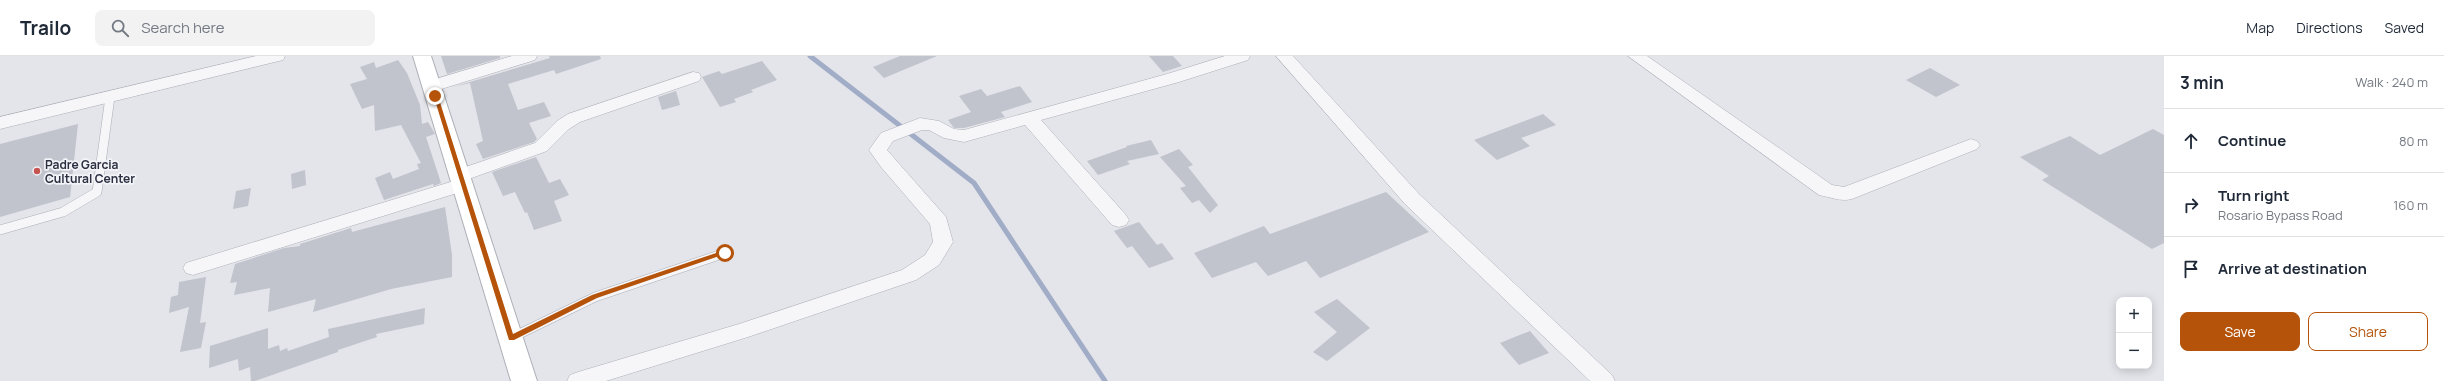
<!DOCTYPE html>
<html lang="en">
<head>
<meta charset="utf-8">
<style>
	:root { --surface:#fff; --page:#f2f2f3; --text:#1f2937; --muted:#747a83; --line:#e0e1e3; --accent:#b45309 }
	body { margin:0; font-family:Manrope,sans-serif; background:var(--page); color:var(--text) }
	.controls { position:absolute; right:12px; bottom:12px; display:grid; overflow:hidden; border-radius:8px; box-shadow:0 2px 10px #0003 }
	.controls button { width:36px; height:36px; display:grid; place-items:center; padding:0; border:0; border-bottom:1px solid var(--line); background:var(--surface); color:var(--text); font:20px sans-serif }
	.stop { position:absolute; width:12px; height:12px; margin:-9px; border:3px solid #b45309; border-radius:50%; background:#fff }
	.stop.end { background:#b45309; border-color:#fff; box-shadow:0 1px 4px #0008 }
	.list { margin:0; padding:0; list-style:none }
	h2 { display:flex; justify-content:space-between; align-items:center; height:52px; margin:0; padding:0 16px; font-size:17px }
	h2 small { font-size:13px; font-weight:400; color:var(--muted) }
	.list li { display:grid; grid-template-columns:26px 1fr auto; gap:12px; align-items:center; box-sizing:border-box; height:64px; padding:0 16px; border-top:1px solid var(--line) }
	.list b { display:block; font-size:15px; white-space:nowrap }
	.list p { margin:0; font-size:13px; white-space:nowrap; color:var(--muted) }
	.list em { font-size:13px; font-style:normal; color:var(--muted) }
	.actions { display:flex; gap:8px; padding:12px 16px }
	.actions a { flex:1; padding:9px 0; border:1px solid var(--accent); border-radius:8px; text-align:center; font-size:14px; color:var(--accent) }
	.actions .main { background:var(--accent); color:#fff }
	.icon { flex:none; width:22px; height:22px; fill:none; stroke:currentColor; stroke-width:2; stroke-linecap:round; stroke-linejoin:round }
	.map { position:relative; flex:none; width:2164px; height:325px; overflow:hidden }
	header { display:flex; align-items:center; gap:24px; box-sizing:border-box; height:56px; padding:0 20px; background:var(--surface); border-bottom:1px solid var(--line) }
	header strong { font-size:19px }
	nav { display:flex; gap:22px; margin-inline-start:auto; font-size:14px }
	.search { width:280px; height:36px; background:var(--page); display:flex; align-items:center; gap:10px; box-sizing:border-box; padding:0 14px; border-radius:8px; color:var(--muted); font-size:15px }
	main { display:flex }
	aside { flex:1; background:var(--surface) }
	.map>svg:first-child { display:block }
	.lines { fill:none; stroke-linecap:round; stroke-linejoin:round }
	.stream { stroke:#a1acc7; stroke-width:5 }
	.building { fill:#c1c3cd }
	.lane-casing { stroke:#acafb7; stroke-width:10 }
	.street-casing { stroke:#acafb7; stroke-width:1 }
	.secondary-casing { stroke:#acafb7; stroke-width:2 }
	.lane { stroke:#f6f6f9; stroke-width:9 }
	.street { fill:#f6f6f9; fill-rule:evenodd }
	.secondary { fill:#fff; fill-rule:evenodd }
	.route { fill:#b45309 }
	.poi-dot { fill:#c65551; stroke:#f3f4f8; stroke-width:1.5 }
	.labels { text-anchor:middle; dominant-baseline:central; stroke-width:3.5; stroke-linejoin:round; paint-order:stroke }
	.poi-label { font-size:12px; font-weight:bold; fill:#2c3041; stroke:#f3f4f8; text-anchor:start }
</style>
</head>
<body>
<header>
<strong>Trailo</strong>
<div class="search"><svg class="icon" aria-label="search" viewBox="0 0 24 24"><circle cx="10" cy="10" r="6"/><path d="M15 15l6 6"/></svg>Search here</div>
<nav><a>Map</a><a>Directions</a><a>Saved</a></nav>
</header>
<main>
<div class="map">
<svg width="2164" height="325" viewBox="0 0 2164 325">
	<rect width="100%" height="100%" fill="#e3e5ea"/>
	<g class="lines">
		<!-- stream -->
		<path class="stream" d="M810,0L974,127L1105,325"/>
	</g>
	<!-- building -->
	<g class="building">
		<path d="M441,0H500V2L447,18Z"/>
		<path d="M549,0H600L601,3L556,18L554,14L508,28L518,54L544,46L551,60L529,67L537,83L534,86L483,103L476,88L483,85L470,27L453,31L550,2Z"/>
		<path d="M900,0H937L884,22L873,11Z"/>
		<path d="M1149,0H1173L1182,10L1163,16Z"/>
		<path d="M398,4L407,17L420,49L422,68L428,66L435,78L426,81L441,127L434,130L433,128L384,144L375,122L390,116L393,123L419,113L417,108L421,107L401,69L375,75L374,49L362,53L350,28L367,23L360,11L374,6L376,12Z"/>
		<path d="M762,5L777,24L751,34L753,36L734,43L736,46L720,51L702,21L719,15L722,18Z"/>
		<path d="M1930,12L1960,29L1936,41L1906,24Z"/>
		<path d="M1020,30L1032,46L1001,56L1005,61L964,72H954L948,64L971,56L959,40L981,33L987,40Z"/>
		<path d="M676,35L680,49L662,54L658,41Z"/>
		<path d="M1543,58L1556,69L1521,82L1530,90L1497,104L1474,84Z"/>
		<path d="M78,68L70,141L0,161V88Z"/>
		<path d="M2153,73L2164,79V187L2152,193L2042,124L2049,120L2020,101L2070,80L2100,99Z"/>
		<path d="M1151,84L1159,98L1127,105L1130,108L1098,119L1087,105L1127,91L1126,90Z"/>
		<path d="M1179,93L1193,109L1188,111L1218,149L1210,157L1199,144L1192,147L1180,132L1186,130L1160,101Z"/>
		<path d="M536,101L549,127L560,123L569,139L554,145L562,165L534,174L527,156L525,157L515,136L503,140L492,116Z"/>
		<path d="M305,114L306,129L292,133L291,118Z"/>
		<path d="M251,132L248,150L233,153L236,135Z"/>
		<path d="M1386,136L1429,176L1320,222L1306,205L1268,220L1256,206L1212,222L1194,197L1264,170L1270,178Z"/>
		<path d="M445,151L452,199V221L391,233L313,256L316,243L268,256L270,232L234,239L237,226L230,227L235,208L284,192L300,190V188L351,172L352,176Z"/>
		<path d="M1139,166L1157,189L1162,187L1174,203L1149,212L1132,190L1127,192L1114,175Z"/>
		<path d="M206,221L200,267L206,266L201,292L180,296L189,251L169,257L171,241L178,239L179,226Z"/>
		<path d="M1337,243L1370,272L1327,305L1313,296L1337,276L1314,256Z"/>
		<path d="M425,252L424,268L376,278L377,281L338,294V296L255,325H251L250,311L239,315L238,303L209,312L210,290L268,272V293L279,289L280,295L287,292L288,295L329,281L328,273Z"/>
		<path d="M1530,275L1549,297L1519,309L1500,287Z"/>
	</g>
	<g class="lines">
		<defs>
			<g id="lane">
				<path d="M0,174L63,156L97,136L110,41"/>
				<path d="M511,282L595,241L725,197"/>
			</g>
			<g id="street">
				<path d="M256,0H285L283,4L0,73V61Z"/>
				<path d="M512,0H537L535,4L438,34H426L424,30L426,26Z"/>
				<path d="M1225,0H1250L1248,4L1179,26L1041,64L1126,159L1129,164L1126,169L1119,171L1112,169L1025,69L964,86L944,82L929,74H922L893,85L887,94L946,161L953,186L939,209L916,224L748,281L606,325H567L570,319L578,316L739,268L902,214L925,199L933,186L930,168L881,111L869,94L881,77L920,62L939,65L954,73L964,74L1167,18Z"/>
				<path d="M1276,0H1293L1419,138L1612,319L1615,325H1590L1405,148Z"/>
				<path d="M1628,0H1647L1832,129L1844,131L1971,83L1977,85L1980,89L1977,93L1852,143C1841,146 1830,141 1819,139Z"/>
				<path d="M693,16L699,17L701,21L699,25L580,66L569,73L547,95L466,124L472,129L470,133L193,219L186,217L183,212L186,207L457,124L451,119L454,115L535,87L557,65L568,58Z"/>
			</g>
			<path id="secondary" d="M413,0H431L537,325H511Z"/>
		</defs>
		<!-- lane casing -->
		<use href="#lane" class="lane-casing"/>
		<!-- street casing -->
		<use href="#street" class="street-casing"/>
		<!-- secondary casing -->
		<use href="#secondary" class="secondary-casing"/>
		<!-- lane -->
		<use href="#lane" class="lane"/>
		<!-- street -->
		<use href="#street" class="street"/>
		<!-- secondary -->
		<use href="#secondary" class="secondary"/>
	</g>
	<!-- route -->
	<path class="route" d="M433,38L438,40L513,278L592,239L722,195L728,197L597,242L514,284H509Z"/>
	<!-- markers -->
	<circle class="poi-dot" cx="37" cy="115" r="4"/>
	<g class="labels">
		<!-- poi labels -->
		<g class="poi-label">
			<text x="45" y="108">Padre Garcia<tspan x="45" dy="14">Cultural Center</tspan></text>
		</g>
	</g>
</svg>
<div class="controls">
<button>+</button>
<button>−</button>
</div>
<div class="stop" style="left:725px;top:197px"></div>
<div class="stop end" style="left:435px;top:40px"></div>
</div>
<aside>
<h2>3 min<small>Walk · 240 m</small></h2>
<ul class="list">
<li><svg class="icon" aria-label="ahead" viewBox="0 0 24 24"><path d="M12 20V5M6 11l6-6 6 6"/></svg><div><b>Continue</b></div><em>80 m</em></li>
<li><svg class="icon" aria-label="right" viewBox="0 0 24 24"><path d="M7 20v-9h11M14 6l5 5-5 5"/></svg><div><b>Turn right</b><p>Rosario Bypass Road</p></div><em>160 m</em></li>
<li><svg class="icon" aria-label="arrive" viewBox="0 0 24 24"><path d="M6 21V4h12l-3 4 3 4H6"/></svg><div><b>Arrive at destination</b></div></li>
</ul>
<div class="actions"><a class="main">Save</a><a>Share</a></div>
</aside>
</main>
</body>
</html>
